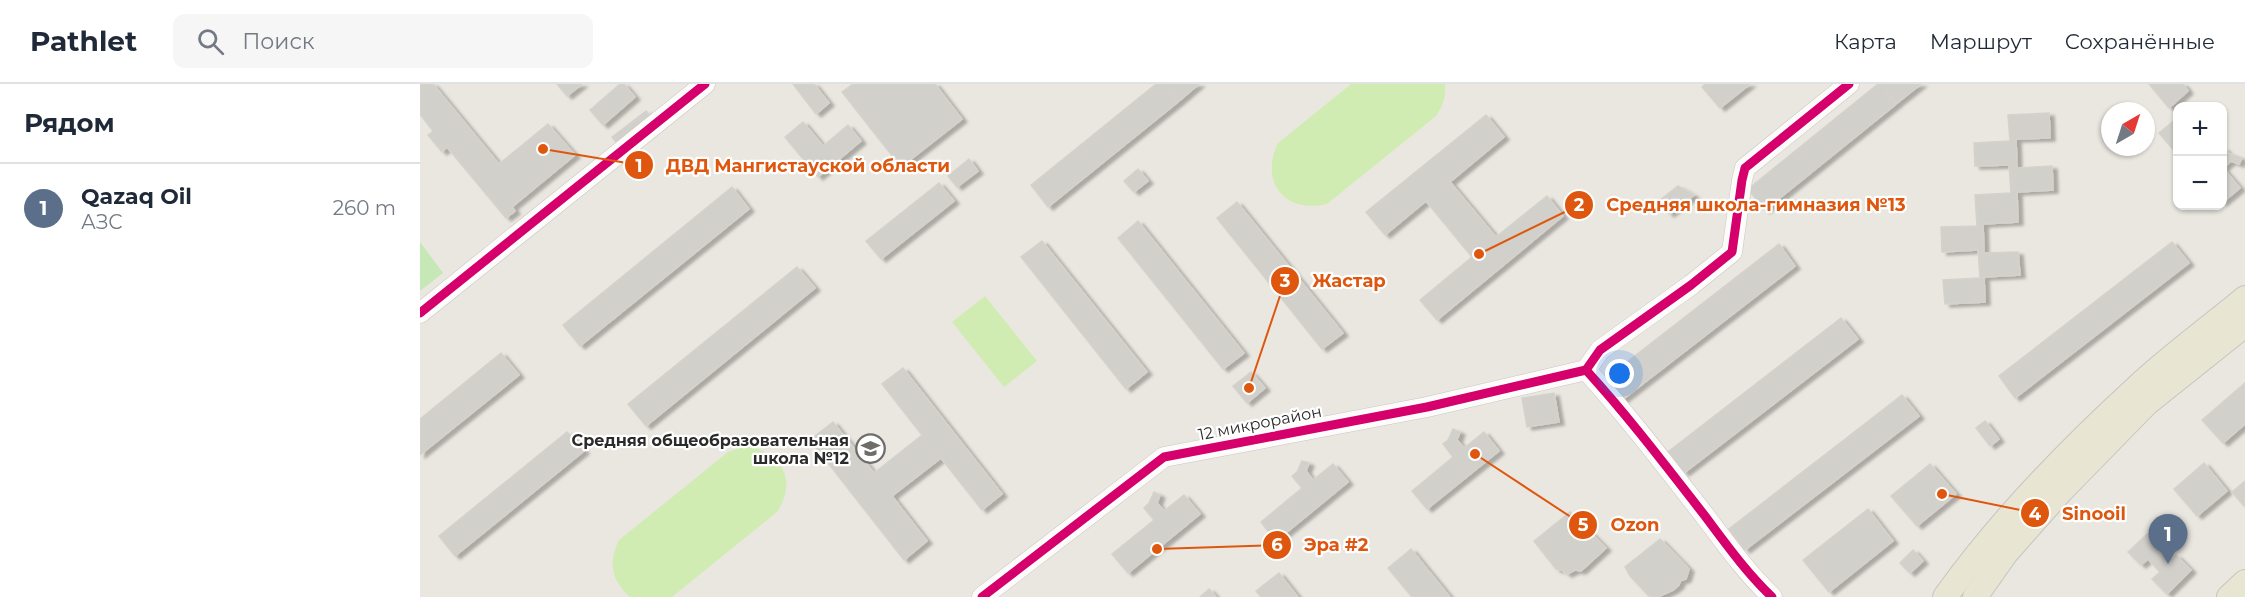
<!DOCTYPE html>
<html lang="ru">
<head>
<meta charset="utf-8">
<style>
	:root { --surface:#fff; --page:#f6f6f7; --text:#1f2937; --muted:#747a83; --line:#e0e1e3; --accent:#0f766e }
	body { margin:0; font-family:Montserrat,sans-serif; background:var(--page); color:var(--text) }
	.controls { position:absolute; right:18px; top:18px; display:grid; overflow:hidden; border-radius:12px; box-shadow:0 2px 4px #0004 }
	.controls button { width:54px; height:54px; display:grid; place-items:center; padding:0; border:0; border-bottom:2px solid var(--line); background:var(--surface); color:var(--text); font:30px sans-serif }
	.compass { position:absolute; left:1681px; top:18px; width:54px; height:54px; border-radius:50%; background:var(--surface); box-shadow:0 2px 4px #0004; rotate:39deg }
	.you { position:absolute; left:1200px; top:290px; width:21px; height:21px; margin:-15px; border:4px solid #fff; border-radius:50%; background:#1a73e8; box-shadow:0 0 0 9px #1a73e833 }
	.badge { display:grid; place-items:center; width:39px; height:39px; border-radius:50%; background:var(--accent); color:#fff; font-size:20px; font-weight:700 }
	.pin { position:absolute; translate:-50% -50px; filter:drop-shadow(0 2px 3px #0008) }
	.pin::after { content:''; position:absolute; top:32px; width:21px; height:18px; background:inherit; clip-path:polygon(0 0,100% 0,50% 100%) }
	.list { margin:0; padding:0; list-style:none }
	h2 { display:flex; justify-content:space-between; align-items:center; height:78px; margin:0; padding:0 24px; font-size:26px }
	h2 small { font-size:20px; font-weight:400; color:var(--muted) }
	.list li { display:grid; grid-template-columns:39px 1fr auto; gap:18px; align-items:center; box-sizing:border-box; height:90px; padding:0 24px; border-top:2px solid var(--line) }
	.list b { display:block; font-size:22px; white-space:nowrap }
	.list p { margin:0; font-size:20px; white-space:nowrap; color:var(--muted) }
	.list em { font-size:20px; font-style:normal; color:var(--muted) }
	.icon { flex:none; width:33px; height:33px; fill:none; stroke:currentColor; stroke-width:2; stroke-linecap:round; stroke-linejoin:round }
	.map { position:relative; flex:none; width:1825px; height:513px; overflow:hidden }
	header { display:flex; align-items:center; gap:36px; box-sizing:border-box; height:84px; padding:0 30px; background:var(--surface); border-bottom:2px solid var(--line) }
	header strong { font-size:28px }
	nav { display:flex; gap:33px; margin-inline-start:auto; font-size:21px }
	.search { width:420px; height:54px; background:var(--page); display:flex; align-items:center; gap:15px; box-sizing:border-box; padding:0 21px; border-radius:12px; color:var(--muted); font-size:22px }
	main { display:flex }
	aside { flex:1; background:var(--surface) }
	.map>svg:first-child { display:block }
	.green { fill:#c5e8b6 }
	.pitch { fill:#d0ecb3 }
	.building { fill:#d2d0cb; stroke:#d5d2cc; stroke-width:1.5; filter:url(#shadow) }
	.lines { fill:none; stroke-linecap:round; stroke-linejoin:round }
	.minor-casing { stroke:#c7c6c6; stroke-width:21 }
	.major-casing { stroke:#c5c4c1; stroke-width:26 }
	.minor { stroke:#fcfbfa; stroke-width:20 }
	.major { stroke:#e8e5d2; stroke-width:24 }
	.cycleway-casing { stroke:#fff; stroke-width:13 }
	.cycleway { stroke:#d6006c; stroke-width:9 }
	.labels { text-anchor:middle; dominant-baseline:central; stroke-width:4.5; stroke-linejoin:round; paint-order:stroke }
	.street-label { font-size:16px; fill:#2b2b2b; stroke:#fff }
	.poi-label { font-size:16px; font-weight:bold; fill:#2b2b2b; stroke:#fff; text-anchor:end }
	.leader { fill:none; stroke:#df570e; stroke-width:2 }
	.callout-dot { fill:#df570e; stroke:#fff; stroke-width:2 }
	.mark-label { font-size:18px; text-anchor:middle; font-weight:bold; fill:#fff }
	.callout-label { font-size:18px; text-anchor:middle; font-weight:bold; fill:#df570e; stroke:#fff; stroke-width:4.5; stroke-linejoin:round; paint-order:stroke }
</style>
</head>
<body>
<header>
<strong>Pathlet</strong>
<div class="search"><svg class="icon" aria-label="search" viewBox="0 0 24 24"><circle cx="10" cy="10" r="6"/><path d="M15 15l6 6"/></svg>Поиск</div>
<nav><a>Карта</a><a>Маршрут</a><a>Сохранённые</a></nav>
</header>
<main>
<aside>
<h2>Рядом<small></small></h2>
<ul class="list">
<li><span class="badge" style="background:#5c6f8a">1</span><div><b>Qazaq Oil</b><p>АЗС</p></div><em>260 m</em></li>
</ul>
</aside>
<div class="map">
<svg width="1825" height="513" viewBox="0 0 1825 513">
	<defs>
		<filter id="shadow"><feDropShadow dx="5" dy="3" stdDeviation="1.5" flood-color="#0004"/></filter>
	</defs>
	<rect width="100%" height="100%" fill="#eae7e0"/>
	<!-- green -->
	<path class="green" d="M0,158L23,189L0,207Z"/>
	<!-- pitch -->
	<g class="pitch">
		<path d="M931,0H1025C1026,13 1023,21 1016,32L907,120C865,130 839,98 858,59Z"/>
		<path d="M565,212L617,277L584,303L532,238Z"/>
		<path d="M332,363C365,372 376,399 357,428L252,513H210C191,496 188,478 199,456L308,368L320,364Z"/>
	</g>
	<!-- building -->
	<g class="building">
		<path d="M0,0H13L79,80L128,40L155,71L92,123L95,127L86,134L27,63L22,68L8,51L13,47L0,30Z"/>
		<path d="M137,0H162L147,12Z"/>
		<path d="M200,0H204L215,13L183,41L170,26Z"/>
		<path d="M373,0H394L409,19L396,30Z"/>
		<path d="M433,0H515L542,35L481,83L422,8Z"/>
		<path d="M736,0H743L758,18L628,123L611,101Z"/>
		<path d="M743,0H779L758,18Z"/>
		<path d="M1285,0H1330L1300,24L1282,3Z"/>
		<path d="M1458,0H1462L1476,20L1345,126L1328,105Z"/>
		<path d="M1462,0H1501L1476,20Z"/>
		<path d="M1729,0H1763L1768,7L1749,24Z"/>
		<path d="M226,27L232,34L198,60L192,53Z"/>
		<path d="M1629,29L1630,54L1596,55L1597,84L1632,82L1633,106L1597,108L1598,138L1563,140L1564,169L1598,168L1600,191L1564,193L1565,218L1525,220L1523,196L1560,194L1558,166L1522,168L1521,143L1557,142L1555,111L1591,109L1589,81L1555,82L1554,59L1590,57L1588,31Z"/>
		<path d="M1066,31L1084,53L1030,98L1076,153L1127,112L1143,132L1017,236L1000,216L1052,173L1006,117L965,151L946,128Z"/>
		<path d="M1758,33V71L1739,49Z"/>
		<path d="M383,38L403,62L428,41L441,57L398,93L365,53Z"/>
		<path d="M1804,64L1808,69L1822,74L1819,80L1811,77L1803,84L1820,104L1802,119V66Z"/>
		<path d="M549,75L558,87L537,103L528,92Z"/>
		<path d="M718,85L728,97L714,108L704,97Z"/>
		<path d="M519,99L534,117L461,175L446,157Z"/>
		<path d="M1258,102L1274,111L1249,130L1239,117Z"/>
		<path d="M312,103L329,125L160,262L143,241Z"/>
		<path d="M817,118L923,249L902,265L797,134Z"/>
		<path d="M718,137L824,269L803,285L698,154Z"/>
		<path d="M622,157L727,288L706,305L601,173Z"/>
		<path d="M1752,158L1769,179L1595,314L1579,292Z"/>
		<path d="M1359,160L1375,182L1202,316L1185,295Z"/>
		<path d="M377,183L395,204L226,342L208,320Z"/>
		<path d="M1421,234L1438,255L1264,389L1248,368Z"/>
		<path d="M81,269L99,291L0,371V335Z"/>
		<path d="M483,284L582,410L562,426L521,374L472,412L507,457L484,476L390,356L413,338L454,389L502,351L462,300Z"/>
		<path d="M831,288L845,304L827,319L813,302Z"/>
		<path d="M1825,299V340L1803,359L1782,336Z"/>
		<path d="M1134,309L1139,338L1107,343L1102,314Z"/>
		<path d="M1482,311L1499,332L1325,466L1309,445Z"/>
		<path d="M1565,337L1579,355L1570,362L1556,344Z"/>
		<path d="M1033,345L1040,348L1037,356L1044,364L1064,348L1079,367L1007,425L992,407L1033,373L1023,360L1028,356Z"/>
		<path d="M147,348L164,367L35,472L19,452Z"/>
		<path d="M882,377L889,379L886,387L893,396L913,380L928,398L856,457L841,438L882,404L872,392L877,388Z"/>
		<path d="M1784,379L1807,407L1777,432L1754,405Z"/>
		<path d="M1510,380L1536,410L1497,442L1471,412Z"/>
		<path d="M1825,397V421L1824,422L1812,408Z"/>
		<path d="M734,408L740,411L737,419L744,427L764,411L780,430L708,489L692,470L734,436L724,424L729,419Z"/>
		<path d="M1448,425L1473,457L1409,508L1383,476Z"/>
		<path d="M1150,428L1186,464L1161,487L1155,486L1147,490L1142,486L1136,485L1114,457Z"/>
		<path d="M1727,450L1738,461L1736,464L1749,478L1756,471L1771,486L1747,510L1732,495L1740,488L1728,475L1721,481L1708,468Z"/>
		<path d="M1240,455L1269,485L1266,495L1260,497L1259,501L1253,506L1238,513H1230L1210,492L1205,483Z"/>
		<path d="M991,465L1030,513H992L968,484Z"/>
		<path d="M1493,466L1503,477L1490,489L1480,479Z"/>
		<path d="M859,489L878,513H841L836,507Z"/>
		<path d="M789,505L796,513H780Z"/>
	</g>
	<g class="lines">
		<defs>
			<g id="minor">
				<path d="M0,229L285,0"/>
				<path d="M1166,286L1180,266L1271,201L1312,168L1322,96L1325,84L1429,0"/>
				<path d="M1166,286C1208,332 1246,382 1285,432C1306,460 1326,488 1352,513"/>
				<path d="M562,513L744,373L1007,323L1166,286"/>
			</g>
			<g id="major">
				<path d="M1525,513C1580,436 1646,368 1716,304C1750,272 1789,244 1825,214"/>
				<path d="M1555,513L1586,469L1641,407L1727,319L1825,241"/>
				<path d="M1809,513L1825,498"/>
			</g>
		</defs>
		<!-- minor casing -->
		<use href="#minor" class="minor-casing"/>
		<!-- major casing -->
		<use href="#major" class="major-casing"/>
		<!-- minor -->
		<use href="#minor" class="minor"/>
		<!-- major -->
		<use href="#major" class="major"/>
		<defs>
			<g id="cycleway">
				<path d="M0,229L285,0"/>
				<path d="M1166,286L1180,266L1271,201L1312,168L1322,96L1325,84L1429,0"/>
				<path d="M1166,286C1208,332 1246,382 1285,432C1306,460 1326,488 1352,513"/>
				<path d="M562,513L744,373L1007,323L1166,286"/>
			</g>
		</defs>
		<!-- cycleway casing -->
		<use href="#cycleway" class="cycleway-casing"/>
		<!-- cycleway -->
		<use href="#cycleway" class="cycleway"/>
	</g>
	<!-- icons -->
	<defs>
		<symbol id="school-ring" viewBox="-11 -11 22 22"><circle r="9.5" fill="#fff" stroke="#6e6d6a" stroke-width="1.5"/><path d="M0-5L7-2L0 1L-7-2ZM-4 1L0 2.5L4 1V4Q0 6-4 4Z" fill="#6e6d6a"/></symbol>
	</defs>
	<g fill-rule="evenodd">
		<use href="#school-ring" x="434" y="348" width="33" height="33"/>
	</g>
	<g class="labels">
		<!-- street labels -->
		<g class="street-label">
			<text transform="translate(840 339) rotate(-11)">12 микрорайон</text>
		</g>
		<!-- poi labels -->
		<g class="poi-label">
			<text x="429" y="356">Средняя общеобразовательная<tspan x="429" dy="18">школа №12</tspan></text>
		</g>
	</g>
	<!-- callouts -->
	<path class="leader" d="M123 65L219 81M1059 170L1159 121M829 304L865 197M1522 410L1615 429M1055 370L1163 441M737 465L857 461"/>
	<g class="callout-dot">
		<circle cx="123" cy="65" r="6"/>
		<circle cx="1059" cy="170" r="6"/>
		<circle cx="829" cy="304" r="6"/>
		<circle cx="1522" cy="410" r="6"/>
		<circle cx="1055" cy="370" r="6"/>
		<circle cx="737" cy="465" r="6"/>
		<circle cx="219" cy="81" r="15"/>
		<circle cx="1159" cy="121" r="15"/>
		<circle cx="865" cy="197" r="15"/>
		<circle cx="1615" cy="429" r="15"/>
		<circle cx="1163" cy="441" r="15"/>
		<circle cx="857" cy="461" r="15"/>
	</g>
	<g class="mark-label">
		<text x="219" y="88">1</text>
		<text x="1159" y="127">2</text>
		<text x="865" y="203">3</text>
		<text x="1615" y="436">4</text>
		<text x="1163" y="447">5</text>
		<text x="857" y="467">6</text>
	</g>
	<g class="callout-label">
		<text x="388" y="88">ДВД Мангистауской области</text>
		<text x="1336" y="127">Средняя школа-гимназия №13</text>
		<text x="929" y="203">Жастар</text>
		<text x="1674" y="436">Sinooil</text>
		<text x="1215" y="447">Ozon</text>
		<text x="916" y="467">Эра #2</text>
	</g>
</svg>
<div class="controls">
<button>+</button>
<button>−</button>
</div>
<svg class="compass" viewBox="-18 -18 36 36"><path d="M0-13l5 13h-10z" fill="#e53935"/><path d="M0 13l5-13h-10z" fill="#747a83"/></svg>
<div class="you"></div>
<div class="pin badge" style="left:1748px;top:480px;background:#5c6f8a">1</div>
</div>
</main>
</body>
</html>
